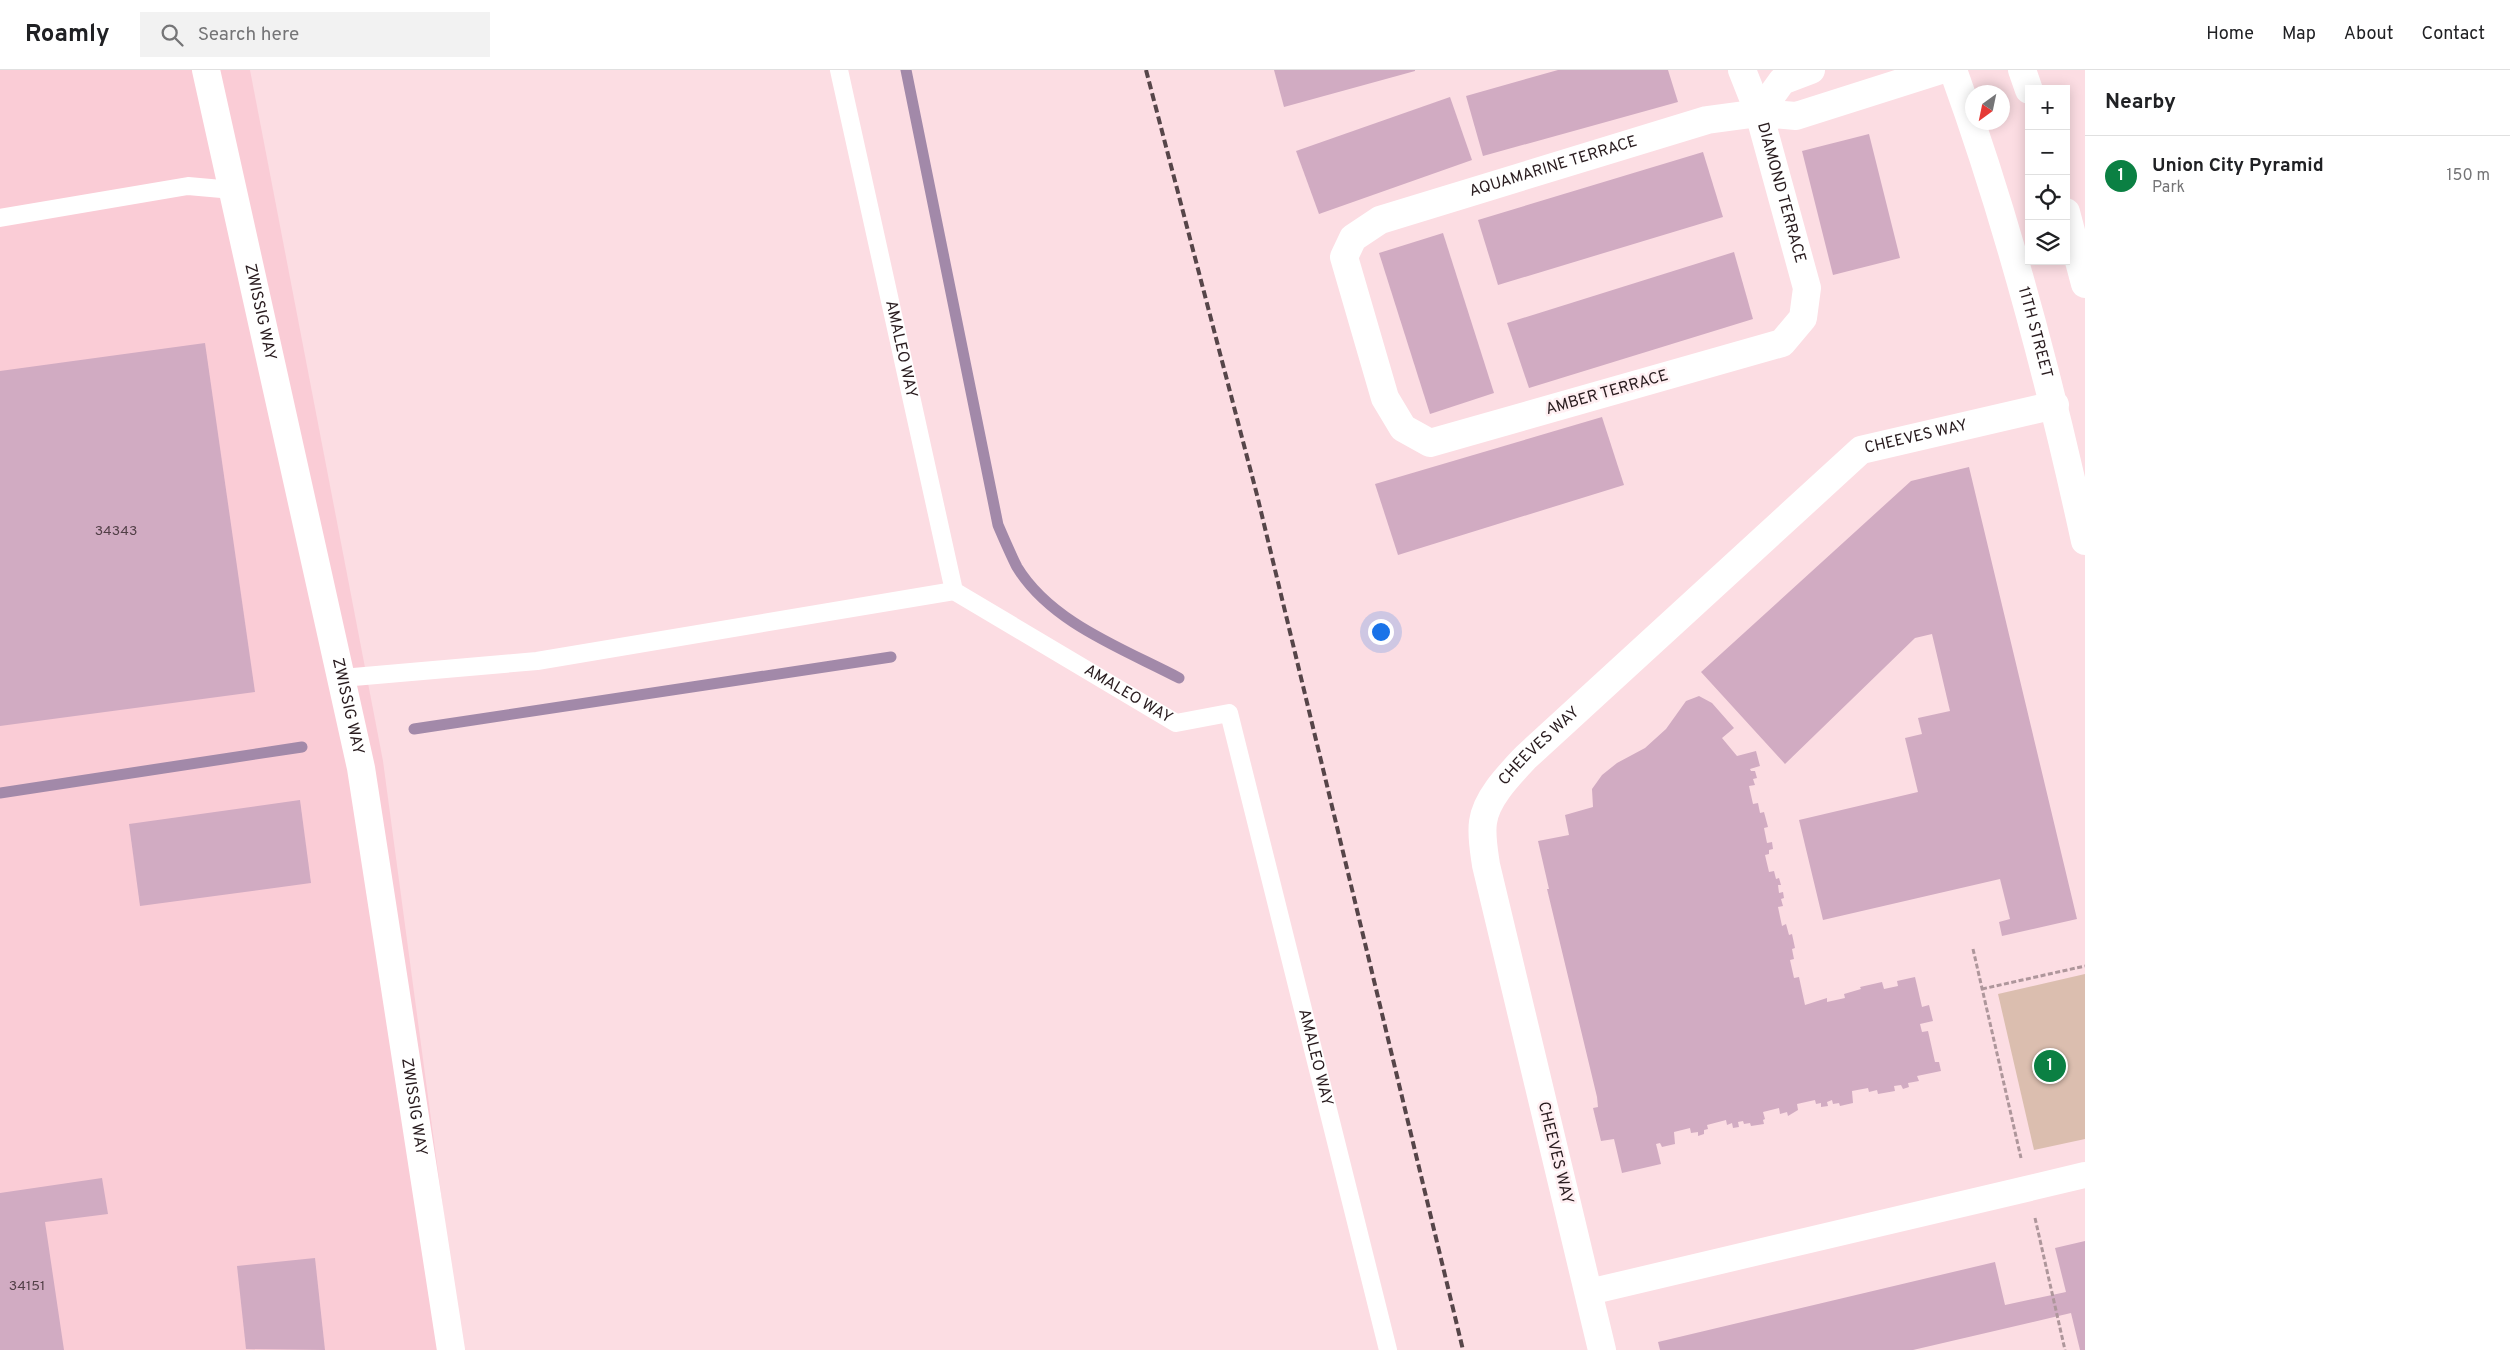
<!DOCTYPE html>
<html lang="en">
<head>
<meta charset="utf-8">
<style>
	:root { --surface:#fff; --page:#f2f2f2; --text:#202124; --muted:#757577; --line:#e0e0e0; --accent:#0b8043 }
	body { margin:0; font-family:Overpass,sans-serif; background:var(--page); color:var(--text) }
	.controls { position:absolute; right:15px; top:15px; display:grid; overflow:hidden; border-radius:0px; box-shadow:0 2px 12px #0003 }
	.controls button { width:45px; height:45px; display:grid; place-items:center; padding:0; border:0; border-bottom:1px solid var(--line); background:var(--surface); color:var(--text); font:25px sans-serif }
	.compass { position:absolute; left:1965px; top:15px; width:45px; height:45px; border-radius:50%; background:var(--surface); box-shadow:0 2px 12px #0003; rotate:213deg }
	.you { position:absolute; left:1380px; top:561px; width:18px; height:18px; margin:-12px; border:4px solid #fff; border-radius:50%; background:#1a73e8; box-shadow:0 0 0 8px #1a73e833 }
	.badge { display:grid; place-items:center; width:32px; height:32px; border-radius:50%; background:var(--accent); color:#fff; font-size:16px; font-weight:700 }
	.pin { position:absolute; translate:-50% -50%; border:2px solid #fff; box-shadow:0 1px 5px #0006 }
	.list { margin:0; padding:0; list-style:none }
	h2 { display:flex; justify-content:space-between; align-items:center; height:65px; margin:0; padding:0 20px; font-size:21px }
	h2 small { font-size:16px; font-weight:400; color:var(--muted) }
	.list li { display:grid; grid-template-columns:32px 1fr auto; gap:15px; align-items:center; box-sizing:border-box; height:80px; padding:0 20px; border-top:1px solid var(--line) }
	.list b { display:block; font-size:19px; white-space:nowrap }
	.list p { margin:0; font-size:16px; white-space:nowrap; color:var(--muted) }
	.list em { font-size:16px; font-style:normal; color:var(--muted) }
	.icon { flex:none; width:28px; height:28px; fill:none; stroke:currentColor; stroke-width:2; stroke-linecap:round; stroke-linejoin:round }
	.map { position:relative; flex:none; width:2085px; height:1280px; overflow:hidden }
	header { display:flex; align-items:center; gap:30px; box-sizing:border-box; height:70px; padding:0 25px; background:var(--surface); border-bottom:1px solid var(--line) }
	header strong { font-size:24px }
	nav { display:flex; gap:28px; margin-inline-start:auto; font-size:18px }
	.search { width:350px; height:45px; background:var(--page); display:flex; align-items:center; gap:12px; box-sizing:border-box; padding:0 18px; border-radius:0px; color:var(--muted); font-size:19px }
	main { display:flex }
	aside { flex:1; background:var(--surface) }
	.map>svg:first-child { display:block }
	.built { fill:#faccd6 }
	.green { fill:#dbbeaf }
	.lines { fill:none; stroke-linecap:round; stroke-linejoin:round }
	.stream { stroke:#a289a9; stroke-width:11 }
	.building { fill:#d1abc2 }
	.path { stroke:#ae969b; stroke-width:3; stroke-dasharray:5 2.5; stroke-linecap:butt }
	.service { stroke:#fff; stroke-width:18 }
	.pedestrian { stroke:#fff; stroke-width:26 }
	.minor { stroke:#fff; stroke-width:28 }
	.rail { stroke:#564549; stroke-width:4; stroke-dasharray:8 4; stroke-linecap:butt }
	.labels { text-anchor:middle; dominant-baseline:central; stroke-width:5; stroke-linejoin:round; paint-order:stroke }
	.number-label { font-size:14px; fill:#523f47 }
	.street-label { font-size:16px; fill:#281b1e; stroke:#ffeff2 }
</style>
</head>
<body>
<header>
<strong>Roamly</strong>
<div class="search"><svg class="icon" aria-label="search" viewBox="0 0 24 24"><circle cx="10" cy="10" r="6"/><path d="M15 15l6 6"/></svg>Search here</div>
<nav><a>Home</a><a>Map</a><a>About</a><a>Contact</a></nav>
</header>
<main>
<div class="map">
<svg width="2085" height="1280" viewBox="0 0 2085 1280">
	<rect width="100%" height="100%" fill="#fcdde3"/>
	<!-- built -->
	<path class="built" d="M0,0H250L383,691L462,1280H0Z"/>
	<!-- green -->
	<path class="green" d="M2085,904V1069L2034,1080L1998,924Z"/>
	<g class="lines">
		<!-- stream -->
		<g class="stream">
			<path d="M906,0L998,455C1004,469 1010,483 1017,497C1051,553 1124,579 1179,608"/>
			<path d="M414,659L891,587"/>
			<path d="M0,723L302,677"/>
		</g>
	</g>
	<!-- building -->
	<g class="building">
		<path d="M1274,0H1415V1L1284,37Z"/>
		<path d="M1558,0H1668L1678,32L1483,86L1466,26Z"/>
		<path d="M1450,27L1472,90L1319,144L1296,81Z"/>
		<path d="M1869,64L1900,188L1833,205L1802,81Z"/>
		<path d="M1703,82L1723,147L1498,215L1478,150Z"/>
		<path d="M1443,163L1494,323L1430,344L1379,183Z"/>
		<path d="M1734,182L1753,249L1529,318L1507,253Z"/>
		<path d="M205,273L255,622L0,656V301Z"/>
		<path d="M1602,347L1624,415L1398,485L1375,414Z"/>
		<path d="M1969,397L2077,849L2002,866L1999,852L2010,849L2000,809L1823,850L1799,750L1918,722L1905,668L1922,664L1918,648L1950,641L1932,564L1915,568L1785,694L1701,602L1911,411Z"/>
		<path d="M1699,626L1712,633L1734,658L1722,668L1737,686L1756,681L1760,696L1750,699L1751,701H1755L1757,708L1753,709L1755,715L1749,716L1753,734L1758,733L1760,743L1764,742L1768,757L1764,758L1767,773L1772,772L1773,779L1769,780V784L1765,785L1769,802L1774,801L1776,809L1779,808L1781,815H1778L1779,823L1783,822L1784,828L1781,829L1783,836L1778,837L1782,856L1786,854L1789,865L1792,864L1795,878L1792,879L1794,889L1790,890L1794,908L1799,907L1805,935L1827,928V932L1845,928L1844,924L1861,919L1860,917L1882,912L1884,919L1898,916L1897,911L1915,907L1922,937L1929,935L1933,951L1920,954L1922,962L1928,961L1935,992H1939L1941,1001L1917,1006L1919,1011L1908,1013L1909,1017L1903,1019L1901,1015L1894,1016L1895,1021L1878,1024L1877,1020L1869,1022L1868,1018L1852,1021L1853,1033L1840,1036L1839,1033L1833,1034L1832,1030L1827,1032L1828,1036L1821,1037V1033L1816,1034L1815,1030L1797,1034L1798,1040L1788,1046L1787,1042L1780,1044L1779,1038L1763,1042L1765,1049L1763,1050L1764,1054L1751,1056L1750,1053L1744,1054L1743,1051L1738,1052L1739,1057L1733,1058L1732,1053L1727,1055L1726,1050L1707,1055L1708,1059L1704,1060V1064L1698,1066V1062L1691,1063L1690,1058L1674,1062L1675,1074L1662,1077L1660,1073L1656,1074L1661,1094L1622,1103L1614,1069L1601,1071L1593,1038L1598,1037L1597,1027L1547,819H1549L1538,771L1569,765L1565,745L1593,737L1592,719L1602,705L1617,693L1645,678L1666,659L1686,631Z"/>
		<path d="M300,730L311,813L140,836L129,754Z"/>
		<path d="M102,1108L108,1144L45,1152L64,1280H0V1123Z"/>
		<path d="M2085,1171V1280H2080L2071,1243L1913,1280H1660L1658,1272L1995,1192L2005,1235L2066,1222L2055,1178Z"/>
		<path d="M315,1188L325,1280L246,1279L237,1196Z"/>
	</g>
	<g class="lines">
		<!-- path -->
		<g class="path">
			<path d="M1973,879L2021,1088"/>
			<path d="M1982,919L2085,896"/>
			<path d="M2035,1148L2065,1280"/>
		</g>
		<!-- service -->
		<g class="service">
			<path id="s1" d="M839,0L954,521L1176,653L1229,643L1388,1280"/>
			<path d="M0,148L188,116L233,120"/>
			<path d="M342,608L537,591L954,521"/>
		</g>
		<!-- pedestrian -->
		<path class="pedestrian" d="M1589,1222L2085,1105"/>
		<!-- minor -->
		<g class="minor">
			<path id="s2" d="M206,0L361,698L451,1280"/>
			<path id="s3" d="M1742,0L1759,43L1807,218L1803,248L1782,273L1430,373L1403,358L1385,328L1344,187L1353,168L1380,150L1707,50L1759,43L1796,46L1941,0"/>
			<path id="s4" d="M1953,0C2009,154 2050,311 2085,471"/>
			<path d="M2022,0L2029,20"/>
			<path d="M1759,43L1782,11L1811,0"/>
			<path d="M2066,142L2085,214"/>
			<path id="s5" d="M1602,1280L1486,795C1484,781 1481,766 1483,752C1486,728 1510,704 1526,687L1861,380L2055,335"/>
		</g>
		<!-- rail -->
		<path class="rail" d="M1146,0L1257,425L1463,1280"/>
	</g>
	<g class="labels">
		<!-- number labels -->
		<g class="number-label">
			<text x="116" y="461">34343</text>
			<text x="27" y="1216">34151</text>
		</g>
		<!-- street labels -->
		<g class="street-label">
			<text stroke="none"><textPath href="#s3" startOffset="1104">AQUAMARINE TERRACE</textPath></text>
			<text stroke="none"><textPath href="#s3" startOffset="129">DIAMOND TERRACE</textPath></text>
			<text stroke="none"><textPath href="#s2" startOffset="248">ZWISSIG WAY</textPath></text>
			<text stroke="none"><textPath href="#s4" startOffset="275">11TH STREET</textPath></text>
			<text stroke="none"><textPath href="#s1" startOffset="286">AMALEO WAY</textPath></text>
			<text transform="translate(1607 323) rotate(-16)">AMBER TERRACE</text>
			<text stroke="none"><textPath href="#s5" startOffset="1132">CHEEVES WAY</textPath></text>
			<text stroke="none"><textPath href="#s1" startOffset="736">AMALEO WAY</textPath></text>
			<text stroke="none"><textPath href="#s2" startOffset="652">ZWISSIG WAY</textPath></text>
			<text stroke="none"><textPath href="#s5" startOffset="638">CHEEVES WAY</textPath></text>
			<text stroke="none"><textPath href="#s1" startOffset="1201">AMALEO WAY</textPath></text>
			<text stroke="none"><textPath href="#s2" startOffset="1058">ZWISSIG WAY</textPath></text>
			<text transform="translate(1555 1083) rotate(76)">CHEEVES WAY</text>
		</g>
	</g>
</svg>
<div class="controls">
<button>+</button>
<button>−</button>
<button><svg class="icon" aria-label="locate" viewBox="0 0 24 24"><circle cx="12" cy="12" r="6"/><path d="M12 2v4M12 18v4M2 12h4M18 12h4"/></svg></button>
<button><svg class="icon" aria-label="layers" viewBox="0 0 24 24"><path d="M12 4l9 5-9 5-9-5zM3 14l9 5 9-5"/></svg></button>
</div>
<svg class="compass" viewBox="-18 -18 36 36"><path d="M0-13l5 13h-10z" fill="#e53935"/><path d="M0 13l5-13h-10z" fill="#757577"/></svg>
<div class="you"></div>
<div class="pin badge" style="left:2050px;top:996px">1</div>
</div>
<aside>
<h2>Nearby<small></small></h2>
<ul class="list">
<li><span class="badge">1</span><div><b>Union City Pyramid</b><p>Park</p></div><em>150 m</em></li>
</ul>
</aside>
</main>
</body>
</html>
